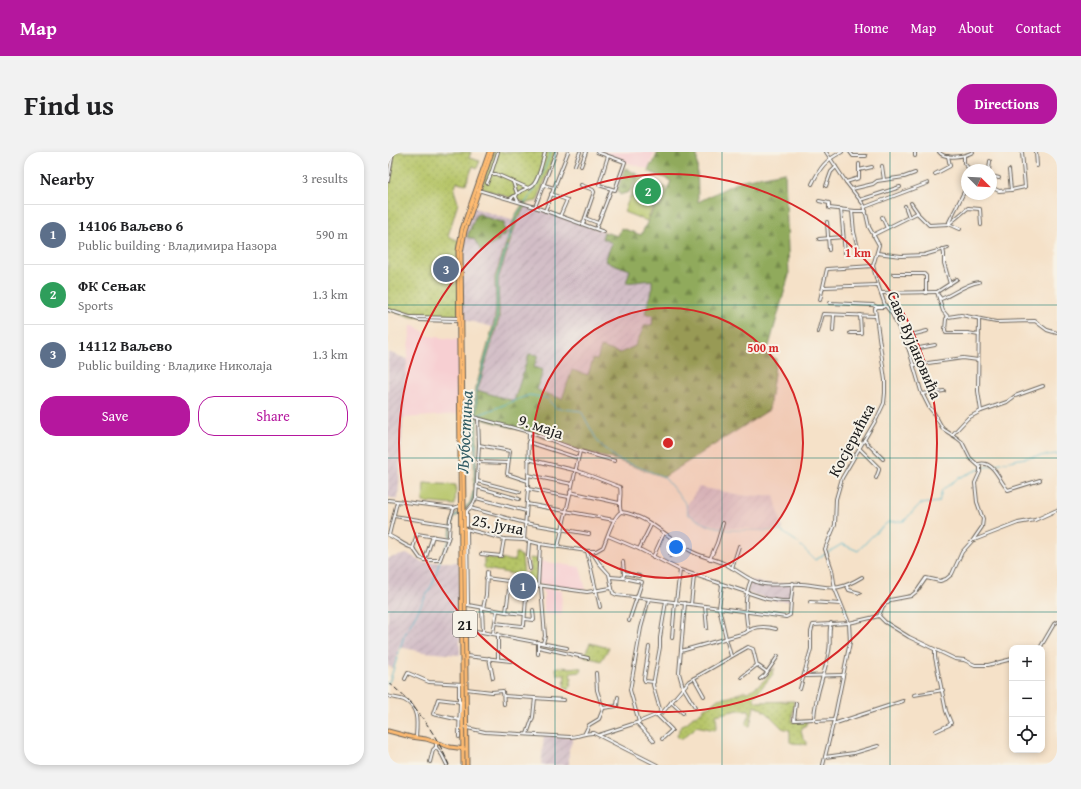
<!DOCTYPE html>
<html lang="en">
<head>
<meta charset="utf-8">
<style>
	:root { --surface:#fff; --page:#f2f2f2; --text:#202124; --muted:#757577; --line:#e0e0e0; --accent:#b5179e }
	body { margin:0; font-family:"Gentium Book Plus",serif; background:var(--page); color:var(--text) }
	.controls { position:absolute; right:12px; bottom:12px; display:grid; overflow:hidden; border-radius:8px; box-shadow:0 2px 6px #0003 }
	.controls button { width:36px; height:36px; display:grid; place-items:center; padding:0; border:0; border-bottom:1px solid var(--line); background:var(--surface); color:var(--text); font:20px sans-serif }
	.compass { position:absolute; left:573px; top:12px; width:36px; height:36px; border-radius:50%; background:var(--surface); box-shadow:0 2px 6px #0003; rotate:114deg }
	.you { position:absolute; left:288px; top:395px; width:14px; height:14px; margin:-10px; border:3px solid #fff; border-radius:50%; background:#1a73e8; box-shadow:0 0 0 6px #1a73e833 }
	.badge { display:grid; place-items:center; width:26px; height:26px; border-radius:50%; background:var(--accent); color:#fff; font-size:13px; font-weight:700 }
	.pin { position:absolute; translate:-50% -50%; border:2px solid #fff; box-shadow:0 1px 4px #0006 }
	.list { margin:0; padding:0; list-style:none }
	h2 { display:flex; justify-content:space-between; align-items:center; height:52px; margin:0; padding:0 16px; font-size:17px }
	h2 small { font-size:13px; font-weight:400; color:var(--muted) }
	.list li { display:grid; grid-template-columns:26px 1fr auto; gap:12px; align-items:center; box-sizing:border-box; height:60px; padding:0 16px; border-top:1px solid var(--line) }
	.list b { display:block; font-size:15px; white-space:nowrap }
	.list p { margin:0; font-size:13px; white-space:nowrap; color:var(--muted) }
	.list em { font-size:13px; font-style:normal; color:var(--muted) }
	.actions { display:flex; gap:8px; padding:12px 16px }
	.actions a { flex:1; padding:9px 0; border:1px solid var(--accent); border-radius:16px; text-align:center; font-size:14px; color:var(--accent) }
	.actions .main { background:var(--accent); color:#fff }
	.icon { flex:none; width:22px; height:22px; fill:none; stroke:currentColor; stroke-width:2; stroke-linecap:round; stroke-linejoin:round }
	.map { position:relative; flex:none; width:669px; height:613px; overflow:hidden; border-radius:16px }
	header { display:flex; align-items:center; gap:24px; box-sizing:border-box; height:56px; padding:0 20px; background:var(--accent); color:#fff }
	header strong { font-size:19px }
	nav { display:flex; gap:22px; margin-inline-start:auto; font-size:14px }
	.intro { display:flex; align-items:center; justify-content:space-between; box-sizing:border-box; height:96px; padding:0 24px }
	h1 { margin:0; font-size:28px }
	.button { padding:10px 18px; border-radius:16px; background:var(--accent); color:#fff; font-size:14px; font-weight:700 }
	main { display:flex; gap:24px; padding:0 24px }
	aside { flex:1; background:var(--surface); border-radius:16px; box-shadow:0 2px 6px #0003 }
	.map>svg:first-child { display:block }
	.built { fill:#f7cfd2 }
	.industrial { fill:url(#industrial-furrows) }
	.grass { fill:url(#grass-dots); stroke:#697042 }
	.forest { fill:url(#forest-firs); stroke:#56633c }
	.pitch { fill:#b6c567; stroke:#697042 }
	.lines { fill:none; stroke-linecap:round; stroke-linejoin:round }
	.stream { stroke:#4ab4c8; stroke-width:1 }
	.minor-casing { stroke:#686158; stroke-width:4 }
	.major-casing { stroke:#686158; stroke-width:5 }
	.minor { stroke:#fff; stroke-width:2 }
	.major { stroke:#ffbb71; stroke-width:3 }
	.rail { stroke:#1c1c1c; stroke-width:1; stroke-dasharray:6 3; stroke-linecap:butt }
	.grid { fill:none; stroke:#0f766e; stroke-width:1; stroke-opacity:0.55 }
	.ring { fill:none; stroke:#d62828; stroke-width:2 }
	.labels { text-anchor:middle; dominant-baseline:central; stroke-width:4; stroke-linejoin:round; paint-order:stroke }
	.shield { fill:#f7f3e8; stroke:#5e5c59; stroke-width:1 }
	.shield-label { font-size:15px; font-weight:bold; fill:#1c1c1c }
	.street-label { font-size:16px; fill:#1c1c1c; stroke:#f7f3e8 }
	.water-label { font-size:17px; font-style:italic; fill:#2e5961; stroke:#f7f3e8 }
	.centre { fill:#d62828; stroke:#f7f3e8; stroke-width:2 }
	.ring-label { font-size:12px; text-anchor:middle; font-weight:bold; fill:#d62828; stroke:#f7f3e8; stroke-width:4; stroke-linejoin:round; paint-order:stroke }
</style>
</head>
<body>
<header>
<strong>Map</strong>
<nav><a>Home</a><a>Map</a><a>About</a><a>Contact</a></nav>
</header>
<div class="intro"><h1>Find us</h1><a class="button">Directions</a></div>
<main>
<aside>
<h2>Nearby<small>3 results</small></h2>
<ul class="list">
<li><span class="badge" style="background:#5c6f8a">1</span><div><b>14106 Ваљево 6</b><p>Public building · Владимира Назора</p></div><em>590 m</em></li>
<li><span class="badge" style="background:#2e9e5b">2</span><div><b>ФК Сењак</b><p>Sports</p></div><em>1.3 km</em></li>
<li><span class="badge" style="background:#5c6f8a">3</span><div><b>14112 Ваљево</b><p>Public building · Владике Николаја</p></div><em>1.3 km</em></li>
</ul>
<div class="actions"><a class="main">Save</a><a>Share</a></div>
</aside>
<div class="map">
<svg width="669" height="613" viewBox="0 0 669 613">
	<defs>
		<pattern id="industrial-furrows" width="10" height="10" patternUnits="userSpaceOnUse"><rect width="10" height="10" fill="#d2bdc6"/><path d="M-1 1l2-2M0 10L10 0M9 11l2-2" fill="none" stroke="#b4a2aa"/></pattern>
		<pattern id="grass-dots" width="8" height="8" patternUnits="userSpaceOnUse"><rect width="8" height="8" fill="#b6c567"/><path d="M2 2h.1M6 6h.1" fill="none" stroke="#9ca959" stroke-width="1.8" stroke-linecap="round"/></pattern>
		<pattern id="forest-firs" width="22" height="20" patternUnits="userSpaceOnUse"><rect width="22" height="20" fill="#90aa5c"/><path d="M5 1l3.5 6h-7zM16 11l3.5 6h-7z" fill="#758a4b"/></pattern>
	</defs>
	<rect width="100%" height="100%" fill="#f7f3e8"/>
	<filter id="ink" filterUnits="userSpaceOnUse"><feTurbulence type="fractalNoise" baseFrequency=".025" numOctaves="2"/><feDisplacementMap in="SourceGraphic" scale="8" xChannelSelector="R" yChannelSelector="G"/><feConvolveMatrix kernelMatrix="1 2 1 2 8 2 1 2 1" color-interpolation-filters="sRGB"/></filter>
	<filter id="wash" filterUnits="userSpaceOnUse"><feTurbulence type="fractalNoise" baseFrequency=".012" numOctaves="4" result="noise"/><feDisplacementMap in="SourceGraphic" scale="16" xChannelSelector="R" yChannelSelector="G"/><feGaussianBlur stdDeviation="0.9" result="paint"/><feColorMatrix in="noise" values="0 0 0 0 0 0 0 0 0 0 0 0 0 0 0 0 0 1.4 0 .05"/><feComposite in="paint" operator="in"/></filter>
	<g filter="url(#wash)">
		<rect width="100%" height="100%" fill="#f5e1c8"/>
		<!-- built -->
		<g class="built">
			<path d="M209,0H267L260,17L237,10Z"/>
			<path d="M23,173L28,174L41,184L71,188L72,262L15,266L19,207Z"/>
			<path d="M151,409L192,415L198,438L150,432Z"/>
			<path d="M156,436L174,438L173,463L156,462V441H155L154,438Z"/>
		</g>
		<!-- industrial -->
		<g class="industrial">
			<path d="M397,20L401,123L379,201L388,207L381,258L276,325L228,308L192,299L89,263V240H88L107,175H104L74,167V94L84,55L126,69L136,52L251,92L354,28Z"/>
			<path d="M0,200L19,207L10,348L0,345Z"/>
			<path d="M311,335L359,344L386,343L395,378L385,377L366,379L362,376H334L323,372L320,375L299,362L300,359L297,356Z"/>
			<path d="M20,402L34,410H71L72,503L36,500L11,495L5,516L0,514V406Z"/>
			<path d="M363,428L376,432L405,431L403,449H389L359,441Z"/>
			<path d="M156,583L186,585L181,597V613H153Z"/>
		</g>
		<!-- grass -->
		<g class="grass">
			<path d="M7,0H83L81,6L92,9L89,16L85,14L78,32L69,30L66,38L70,51L60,84L71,89V166L24,165L0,158V40Z"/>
			<path d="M105,0H168L149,49L139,51L129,68L110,127L111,166L89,240V293L87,336L86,346L82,353L66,366L64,372L63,386H62L63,372L65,366L82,351L86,336L87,239L107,167L108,151L107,126L127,64L136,50L93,36Z"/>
			<path d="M127,401H130L134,405L136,424L98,417L96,415V405L127,409Z"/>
			<path d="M141,406L150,407L149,432L139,431V421L143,418Z"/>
			<path d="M202,491L221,496L213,509L196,504Z"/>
			<path d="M169,515L194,516L193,520L183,521L182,524L184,526L181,538L176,535L177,523L169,522L168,517Z"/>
			<path d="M387,516L384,520L385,522L366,545V547L369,550L406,549L404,570L419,569L418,573L415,575L413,579L415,586L419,590L418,593C412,590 408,593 402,590V580L401,578L394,576L378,560L375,559L374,557L366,554L362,574L358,573L362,560L361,558H350L328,563L329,574L327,578L308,574L304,579L302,580L293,588L289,584L293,574L300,570L305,564H307L315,559L316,556L323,553L330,547L342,545L356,539L360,540C367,536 381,527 382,519Z"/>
		</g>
		<!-- forest -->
		<g class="forest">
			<path d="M270,0H309L310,50L354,28L397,20L401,123L379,201L388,207L381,258L276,325L228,308L192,299L141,280L90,266L89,263V240L92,239L126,249L141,202L150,203L146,215L155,218L149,238L174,247L184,218L200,223L205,207L209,208L213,195L232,201L247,194L257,173H264L265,164L257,161L264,139V128L238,131L242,118L217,109L224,91L214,86L216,80L230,84L233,76L253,83L267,54L272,55L283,29L260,19L262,13L265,12Z"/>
			<path d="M237,16L251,23L241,40L232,43L229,39Z"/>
			<path d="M92,62L97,65L114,70L115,69L116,70V76L118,80L116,85L112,84L110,89L93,99L86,87L79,85L88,63Z"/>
		</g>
		<!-- pitch -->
		<g class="pitch">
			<path d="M251,24L278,36L270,54L243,43Z"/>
			<path d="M242,44L265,54L259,69L236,60Z"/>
			<path d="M36,331L68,333L67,353L35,350Z"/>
		</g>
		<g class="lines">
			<!-- stream -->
			<g class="stream">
				<path d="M88,264L141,243L159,246L167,256L193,259L211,292L229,307L276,325L298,352L300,362L317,372L340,378L393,379L408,389L427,408L454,392L470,399L483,385L500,370L516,369L532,352L551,350L554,338C561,333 569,326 577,323C606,310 638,305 669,302"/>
				<path d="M88,264V240L109,166V126L128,64L151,31L163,0"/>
				<path d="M78,355C85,350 85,344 87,336L88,267"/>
				<path d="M56,399C58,395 60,391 62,387C65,376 60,370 71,361"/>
				<path d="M0,531L2,528L16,484L45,431L52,408"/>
			</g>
		</g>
	</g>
	<g filter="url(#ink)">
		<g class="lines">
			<defs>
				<g id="minor">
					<path d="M209,0L237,10L227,38L211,33L220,4"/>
					<path d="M462,0L465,4H478"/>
					<path d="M551,0C557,8 578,4 585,0"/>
					<path d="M648,0L649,14"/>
					<path d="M527,4V0"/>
					<path d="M576,4V11L582,18"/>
					<path d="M187,13L192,0"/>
					<path d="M193,14L198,0"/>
					<path d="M494,14L496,28"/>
					<path d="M471,18L484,15"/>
					<path d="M601,18L602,9"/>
					<path d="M103,22L110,0"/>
					<path d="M547,22L562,14L560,4"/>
					<path d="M603,24L611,26"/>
					<path d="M0,29L5,0"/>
					<path d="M125,30L129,42"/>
					<path d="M458,30L471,26V12"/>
					<path d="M99,31L103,22H108L140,36"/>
					<path d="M424,32C432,16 437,8 454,0"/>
					<path d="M156,33L166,36"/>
					<path d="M193,33L205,38L206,40L195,72"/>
					<path d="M438,34L443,20L448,15"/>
					<path d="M603,35L611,39L623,38L621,18"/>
					<path d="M464,37L485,32L489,29L516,25L527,21"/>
					<path d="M90,38L147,55L216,80"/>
					<path d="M623,38L637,35L634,0"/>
					<path d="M129,42C134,37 141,37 145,33C151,27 155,8 157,0"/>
					<path d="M163,42L179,48L172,64"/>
					<path d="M122,47L129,42L128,45L130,49"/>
					<path d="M472,48L512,35"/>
					<path d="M431,49L441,51V56L467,59H478"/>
					<path d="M523,51L530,61"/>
					<path d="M517,54L521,65"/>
					<path d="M147,55L168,0"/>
					<path d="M477,55L540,31"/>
					<path d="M453,57L457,101"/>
					<path d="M157,59L180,0"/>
					<path d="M464,59L466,80L470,96"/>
					<path d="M494,65L499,76"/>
					<path d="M197,66L210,71"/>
					<path d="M439,70L441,98"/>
					<path d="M208,77L223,38"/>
					<path d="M572,77L561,72V70L579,34"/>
					<path d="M485,83L529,61L541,73L561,72L580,56L592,57L593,73"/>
					<path d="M431,87L455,85"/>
					<path d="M555,97L556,102V111L562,132"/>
					<path d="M489,101L513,104L536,103L560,96"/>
					<path d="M505,122H536L538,124V141"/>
					<path d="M436,135L490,133"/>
					<path d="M549,140L555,159L560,165L573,163L608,170L647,169L659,178L669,181"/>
					<path d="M549,140L569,127"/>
					<path d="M493,141L549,140"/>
					<path d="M551,144L553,147C566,142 577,132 591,130"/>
					<path d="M432,148L439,117L485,114"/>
					<path d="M442,151L485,153L489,155"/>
					<path d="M0,158L31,168L71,169"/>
					<path d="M23,165L71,166"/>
					<path d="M560,165L558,167L557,178L558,181H580L591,183"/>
					<path d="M591,167L590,239L593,259"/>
					<path d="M445,179L446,163"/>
					<path d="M430,180L435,162L488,164"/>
					<path d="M462,181H473L472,163"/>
					<path d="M515,185L539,179"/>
					<path d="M521,198L547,193"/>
					<path d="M526,213L575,206L590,208"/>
					<path d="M534,242L556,239"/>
					<path d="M74,262L141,280L192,299L227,309"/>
					<path d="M564,283L580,266L593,259L619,250L627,244L655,234"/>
					<path d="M476,288L495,307"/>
					<path d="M140,290L190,306"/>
					<path d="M91,293L122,299L119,322L140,329"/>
					<path d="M471,296L491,316V318L488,326"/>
					<path d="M140,307L190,319L232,335C234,343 230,351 233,360"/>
					<path d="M90,310L120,311"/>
					<path d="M591,312C606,308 611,329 620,338L652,328"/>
					<path d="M140,323L184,332"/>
					<path d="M89,329L132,340"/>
					<path d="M89,335L131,347"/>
					<path d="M140,337L181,345"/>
					<path d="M182,340L231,351"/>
					<path d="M88,346L138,359"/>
					<path d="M0,348L66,356L72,354"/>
					<path d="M139,352L226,368"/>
					<path d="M82,356L137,371L201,382"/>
					<path d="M233,360C259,363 279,385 301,398C312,405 324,406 335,411C349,417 361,430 376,432C388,434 401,431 413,432C442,434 446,442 474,425"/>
					<path d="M6,364L62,373"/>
					<path d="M79,374V359L85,352L88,346L91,293L90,266"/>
					<path d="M74,376L116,387L136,388L152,392L199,399H208L215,395C219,386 225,364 233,360"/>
					<path d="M79,378L80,453"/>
					<path d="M0,383C8,386 16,394 25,396L32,406L37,408"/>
					<path d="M1,383L9,350"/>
					<path d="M45,384L37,408H52L61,384L62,367L66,356"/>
					<path d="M220,384L251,397L292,418L379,447L394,449H403L405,431"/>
					<path d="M136,388L140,337L141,280"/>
					<path d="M586,388L630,371L647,368L669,358"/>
					<path d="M141,390L140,405L142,417"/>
					<path d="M170,395L192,299"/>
					<path d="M25,396L29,382L60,387"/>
					<path d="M251,397L263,373"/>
					<path d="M199,399L212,455"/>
					<path d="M204,400L211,411L221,422L225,441L229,443L317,454L398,465L402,463L403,449"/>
					<path d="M93,402L113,404L116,387"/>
					<path d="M282,404L288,390"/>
					<path d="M265,405L276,381"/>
					<path d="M322,407L329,391L335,371"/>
					<path d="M235,410L236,422"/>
					<path d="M344,416L351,394"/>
					<path d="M222,425L235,426L254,430L241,469"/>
					<path d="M235,425L237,421L251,424"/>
					<path d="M98,426L199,440L223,436"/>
					<path d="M334,433L331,456L338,486L343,504"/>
					<path d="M150,434L152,393"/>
					<path d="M459,434L461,438L472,441"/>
					<path d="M153,435L157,484L155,491"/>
					<path d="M288,450L292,418"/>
					<path d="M422,450L453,452"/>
					<path d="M297,451L291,521L295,535L307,555"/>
					<path d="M303,452L306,424"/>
					<path d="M80,453L118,460L136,462"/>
					<path d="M317,454L319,476"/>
					<path d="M94,456L95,480"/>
					<path d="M95,456L98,443L99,420"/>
					<path d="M118,460L122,430"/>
					<path d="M491,464L497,470L521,485L567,507L576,508L587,513H600L624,507"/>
					<path d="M137,467L146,468L145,458"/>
					<path d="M107,471L134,474L136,473L139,432"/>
					<path d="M443,471C440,480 443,490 441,499C437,522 427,542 426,566L428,569L446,568"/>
					<path d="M78,477L179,496"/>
					<path d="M360,478C357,460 356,444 363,428"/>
					<path d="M105,481L109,459"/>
					<path d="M110,482V507"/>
					<path d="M284,486L287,450"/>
					<path d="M150,490V502"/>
					<path d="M150,495L200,506"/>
					<path d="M261,495L256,527L257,529L266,530"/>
					<path d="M652,496L666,472L669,470"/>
					<path d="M547,498V505L558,559L563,571L561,573L548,579"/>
					<path d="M293,499L357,481C366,474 377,474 388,477"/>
					<path d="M78,504L123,509"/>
					<path d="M101,506L105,526"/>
					<path d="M416,524L455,523"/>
					<path d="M354,525L369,513"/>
					<path d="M306,526L316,544"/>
					<path d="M17,527L20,521L41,530L75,532"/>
					<path d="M372,527L377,523L390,504"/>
					<path d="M71,533V550"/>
					<path d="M78,537L104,540L115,539L116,552"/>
					<path d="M412,537L423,497V480L425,473L461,471L491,464L495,454L502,448L523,444L529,439L538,426L552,429L558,427L564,422L574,400L585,388L594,375L595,367L589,350L587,331L592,320V315L582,306L574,290L569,286L555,277L546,261L541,255L533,239L521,198L504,162L497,153L490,133L485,114L491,93L481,75L476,53L458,30L438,0"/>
					<path d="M526,543L555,538"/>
					<path d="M0,544C5,546 11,546 16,548C31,555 29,571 28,585"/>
					<path d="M116,544L176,548"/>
					<path d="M283,550L295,561"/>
					<path d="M408,551L406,568L426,567"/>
					<path d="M215,556L229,554L230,545"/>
					<path d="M273,561L265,533L272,495V486L278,449"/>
					<path d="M269,563L284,578L274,587"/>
					<path d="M72,568L45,562L50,547L75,550"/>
					<path d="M251,570L242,538L253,476L261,447"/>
					<path d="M249,571L266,589"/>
					<path d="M445,572L515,549"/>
					<path d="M75,575L97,580L182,585C191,585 198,580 206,581L269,613"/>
					<path d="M197,581L201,573L211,567L215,557L209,538L208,521"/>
					<path d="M139,582L145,565L147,546"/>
					<path d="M211,583L251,570L275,560L301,529L360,495L365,497L369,513L379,520"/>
					<path d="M71,585L72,550"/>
					<path d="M48,590V595L54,603L59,613"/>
					<path d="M437,605L466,601L490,594"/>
					<path d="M42,610L45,598L48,595"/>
					<path d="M435,613L446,568L462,490L461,471L447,437L444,418L437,397L447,373L448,347L454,326L489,266L496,251L497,241V228L487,157L489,155H495L497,153"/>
				</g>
				<g id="major">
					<path d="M0,579L23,585L38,587L62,595L77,597"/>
					<path d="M75,613L70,99L74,77L101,0"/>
					<path d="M79,613L73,101L77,79L104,0"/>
				</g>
			</defs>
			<!-- minor casing -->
			<use href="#minor" class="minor-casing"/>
			<!-- major casing -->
			<use href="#major" class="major-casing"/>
			<!-- minor -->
			<use href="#minor" class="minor"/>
			<!-- major -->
			<use href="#major" class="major"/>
			<!-- rail -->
			<path class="rail" d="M0,530C27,552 48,581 61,613"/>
		</g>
	</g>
	<!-- grid -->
	<path class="grid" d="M167,0V613M334,0V613M502,0V613M0,153H669M0,306H669M0,460H669"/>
	<!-- distance rings -->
	<circle cx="280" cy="291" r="135" fill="#d62828" fill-opacity=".12"/>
	<g class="ring">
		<circle cx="280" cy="291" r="135"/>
		<circle cx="280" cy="291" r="269"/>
	</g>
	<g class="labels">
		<!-- shield labels -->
		<rect class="shield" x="65" y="459" width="24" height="26" rx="3"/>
		<g class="shield-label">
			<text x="77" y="472">21</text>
		</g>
		<!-- street labels -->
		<g class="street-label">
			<text transform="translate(527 193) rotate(67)">Саве Вујановића</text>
			<text transform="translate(153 274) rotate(19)">9. маја</text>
			<text transform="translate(463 288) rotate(-62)">Косјерићка</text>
			<text transform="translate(110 372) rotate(11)">25. јуна</text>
		</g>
		<!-- water labels -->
		<g class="water-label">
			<text transform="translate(76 280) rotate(-87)">Љубостиња</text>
		</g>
	</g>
	<circle cx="280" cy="291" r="6" class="centre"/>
	<g class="ring-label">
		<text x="470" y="105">1 km</text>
		<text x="375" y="200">500 m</text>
	</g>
</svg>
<div class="controls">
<button>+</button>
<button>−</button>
<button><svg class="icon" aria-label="locate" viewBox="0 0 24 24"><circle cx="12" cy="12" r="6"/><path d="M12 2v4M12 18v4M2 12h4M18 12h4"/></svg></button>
</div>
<svg class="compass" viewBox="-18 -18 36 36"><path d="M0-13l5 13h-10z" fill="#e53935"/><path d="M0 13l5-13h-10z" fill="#757577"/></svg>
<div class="you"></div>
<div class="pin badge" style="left:135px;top:434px;background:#5c6f8a">1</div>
<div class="pin badge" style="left:260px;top:39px;background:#2e9e5b">2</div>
<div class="pin badge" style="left:58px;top:117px;background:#5c6f8a">3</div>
</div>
</main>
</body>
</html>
